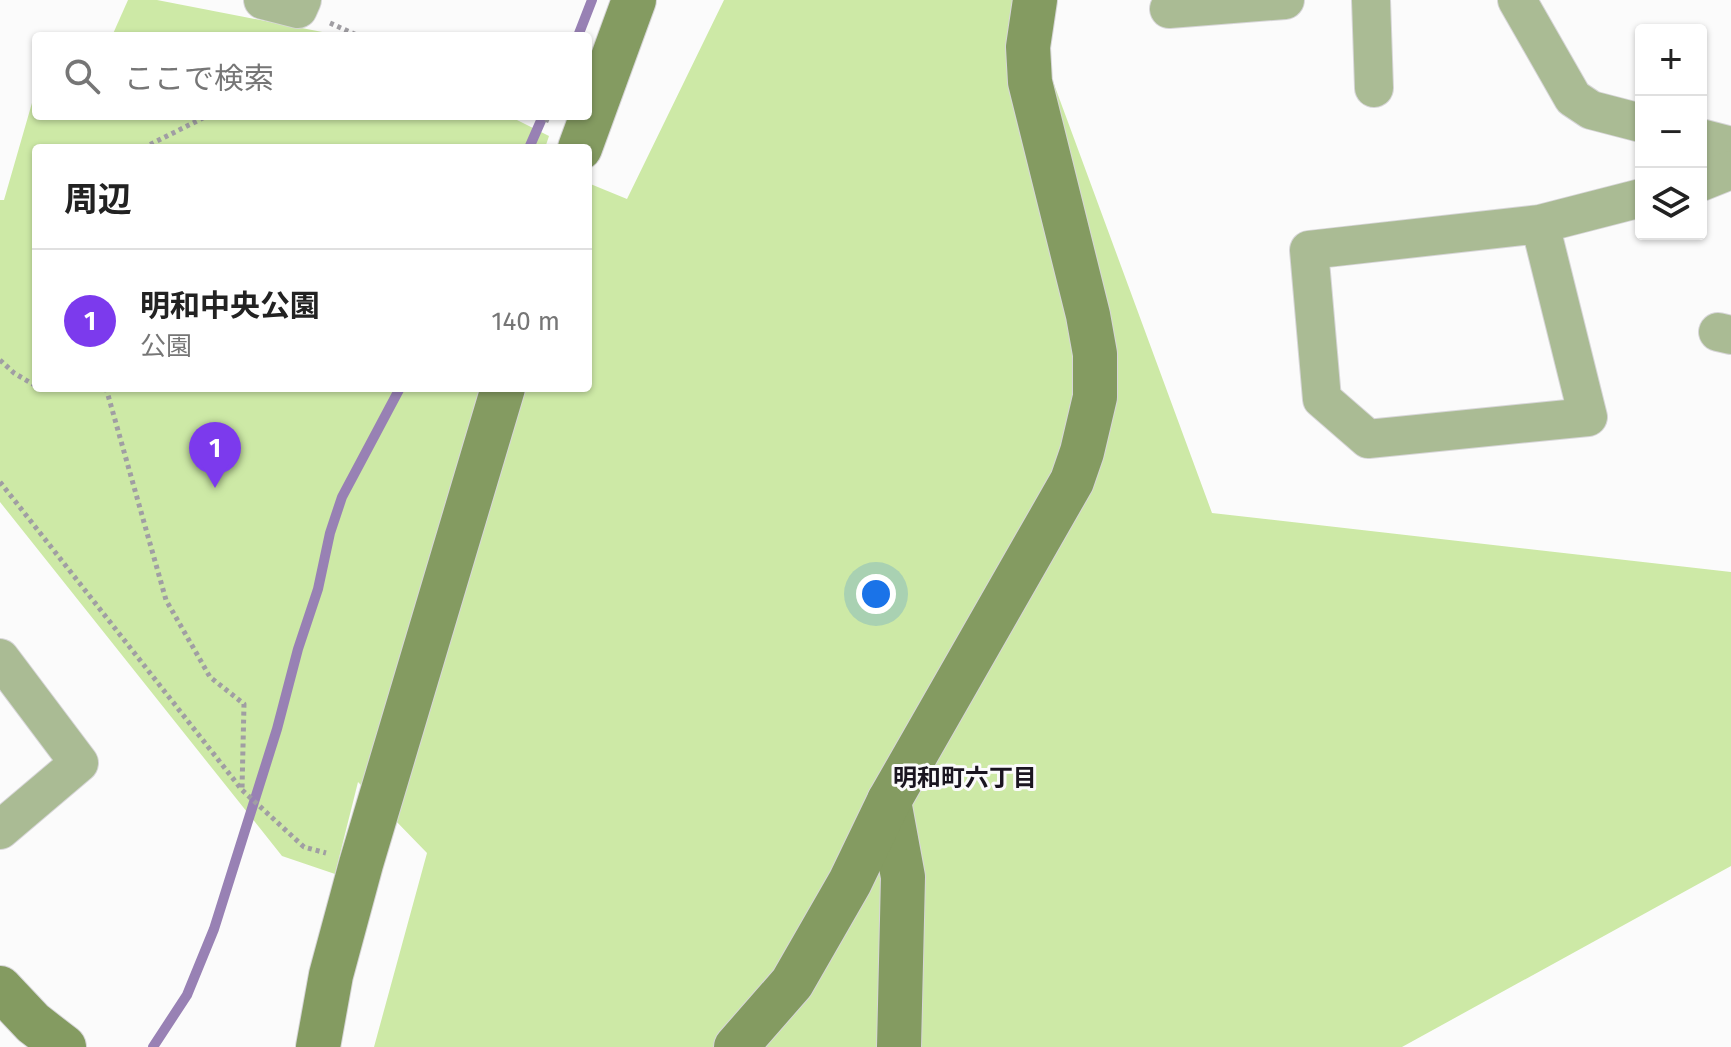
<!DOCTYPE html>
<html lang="ja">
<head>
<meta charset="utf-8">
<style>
	:root { --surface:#fff; --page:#f6f6f6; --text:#222; --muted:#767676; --line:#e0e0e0; --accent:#7c3aed }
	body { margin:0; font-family:"Fira Sans","Noto Sans JP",sans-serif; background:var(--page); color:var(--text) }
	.controls { position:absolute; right:24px; top:24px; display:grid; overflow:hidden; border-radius:8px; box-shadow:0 2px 6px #0004 }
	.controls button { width:72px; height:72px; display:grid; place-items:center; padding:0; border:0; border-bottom:2px solid var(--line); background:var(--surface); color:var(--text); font:40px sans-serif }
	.you { position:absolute; left:876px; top:594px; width:28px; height:28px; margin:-20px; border:6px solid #fff; border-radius:50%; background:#1a73e8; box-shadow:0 0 0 12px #1a73e833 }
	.badge { display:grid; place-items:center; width:52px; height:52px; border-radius:50%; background:var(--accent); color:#fff; font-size:26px; font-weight:700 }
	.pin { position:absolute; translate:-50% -66px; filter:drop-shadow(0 2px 4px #0008) }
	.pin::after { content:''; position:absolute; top:42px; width:28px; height:24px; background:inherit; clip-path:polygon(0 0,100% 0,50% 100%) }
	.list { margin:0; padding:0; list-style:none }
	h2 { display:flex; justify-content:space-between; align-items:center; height:104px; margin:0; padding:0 32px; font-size:34px }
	h2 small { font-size:26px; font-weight:400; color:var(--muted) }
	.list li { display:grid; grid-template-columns:52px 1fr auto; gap:24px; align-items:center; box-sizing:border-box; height:144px; padding:0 32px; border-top:2px solid var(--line) }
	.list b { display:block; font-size:30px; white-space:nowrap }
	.list p { margin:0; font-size:26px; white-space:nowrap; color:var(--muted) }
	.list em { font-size:26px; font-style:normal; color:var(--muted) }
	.icon { flex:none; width:44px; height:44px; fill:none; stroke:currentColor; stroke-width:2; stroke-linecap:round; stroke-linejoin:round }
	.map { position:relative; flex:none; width:1731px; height:1047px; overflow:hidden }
	.search { position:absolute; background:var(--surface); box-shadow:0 2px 6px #0004; left:32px; top:32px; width:560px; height:88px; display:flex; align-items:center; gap:20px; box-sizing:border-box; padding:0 28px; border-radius:8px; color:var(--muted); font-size:30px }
	.panel { position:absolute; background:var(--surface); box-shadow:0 2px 6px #0004; left:32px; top:144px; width:560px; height:248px; border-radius:8px }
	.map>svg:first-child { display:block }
	.green { fill:#cde9a6 }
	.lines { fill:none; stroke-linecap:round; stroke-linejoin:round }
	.stream { stroke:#9881b4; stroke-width:10 }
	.street-casing { stroke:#d7d6d8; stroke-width:40 }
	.secondary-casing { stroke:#d7d6d8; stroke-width:46 }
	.path { stroke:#a09ea3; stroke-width:5; stroke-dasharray:4 4; stroke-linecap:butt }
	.street { stroke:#aabb94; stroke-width:38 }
	.secondary { stroke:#849b61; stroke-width:44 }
	.labels { text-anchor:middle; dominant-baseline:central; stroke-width:6; stroke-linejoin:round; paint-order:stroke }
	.neighbourhood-label { font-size:24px; font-weight:bold; fill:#1a1520; stroke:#fbfbfb }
</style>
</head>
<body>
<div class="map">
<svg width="1731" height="1047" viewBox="0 0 1731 1047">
	<rect width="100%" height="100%" fill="#fbfbfb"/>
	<!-- green -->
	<g class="green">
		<path d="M128,0H157L343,36H112Z"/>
		<path d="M724,0H1023L1212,513L1731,572V866L1402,1047H374L427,853L358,782L335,874L282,856L0,502V200H4L36,89V116H509L549,136L545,148H36V388H588V183L627,199Z"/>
	</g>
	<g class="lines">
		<!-- stream -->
		<g class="stream">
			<path d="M578,36L592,0"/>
			<path d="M529,148L543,116"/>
			<path d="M153,1047L187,995L214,929L277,729L298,649L318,589L330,533L342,497L400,388"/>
		</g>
		<defs>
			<g id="street">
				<path d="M263,0L298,9L302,0"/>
				<path d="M1371,0L1374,88"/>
				<path d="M1517,0L1573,98L1591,110L1641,123"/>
				<path d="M1169,9L1285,0"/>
				<path d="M1701,138L1731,146"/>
				<path d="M1701,182L1731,170"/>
				<path d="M1540,224L1588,417L1368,439L1322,399L1309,250L1540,224L1641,198"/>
				<path d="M1718,332L1731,335"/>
				<path d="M0,658L79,763L0,830"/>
			</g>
			<g id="secondary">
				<path d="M580,148L634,0"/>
				<path d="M889,801L903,877L899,1047"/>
				<path d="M0,988L33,1023L64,1047"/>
				<path d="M318,1047L331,975L361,864L503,388"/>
				<path d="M736,1047L792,983L850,882L889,801L1072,481L1082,452L1095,397V354L1088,315L1030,82L1028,47L1035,0"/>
			</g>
		</defs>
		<!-- street casing -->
		<use href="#street" class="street-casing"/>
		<!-- secondary casing -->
		<use href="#secondary" class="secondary-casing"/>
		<!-- path -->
		<g class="path">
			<path d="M330,23L359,36"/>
			<path d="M538,116L552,122"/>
			<path d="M143,148L207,116"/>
			<path d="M0,360L14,373L36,386"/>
			<path d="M39,388H83"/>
			<path d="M106,388L166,600L210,677L244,704L242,789"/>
			<path d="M0,482L242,790L304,847L326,853"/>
		</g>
		<!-- street -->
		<use href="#street" class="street"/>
		<!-- secondary -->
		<use href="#secondary" class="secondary"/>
	</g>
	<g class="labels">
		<!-- neighbourhood labels -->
		<g class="neighbourhood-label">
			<text x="965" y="778">明和町六丁目</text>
		</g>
	</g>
</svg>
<div class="controls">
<button>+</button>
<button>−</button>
<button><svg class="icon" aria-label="layers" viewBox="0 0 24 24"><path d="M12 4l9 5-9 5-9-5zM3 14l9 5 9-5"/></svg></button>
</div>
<div class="you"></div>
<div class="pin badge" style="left:215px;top:488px">1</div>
<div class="search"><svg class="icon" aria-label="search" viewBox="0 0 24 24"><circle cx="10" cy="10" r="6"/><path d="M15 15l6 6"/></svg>ここで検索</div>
<section class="panel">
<h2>周辺<small></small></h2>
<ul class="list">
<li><span class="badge">1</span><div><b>明和中央公園</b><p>公園</p></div><em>140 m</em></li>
</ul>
</section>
</div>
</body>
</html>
